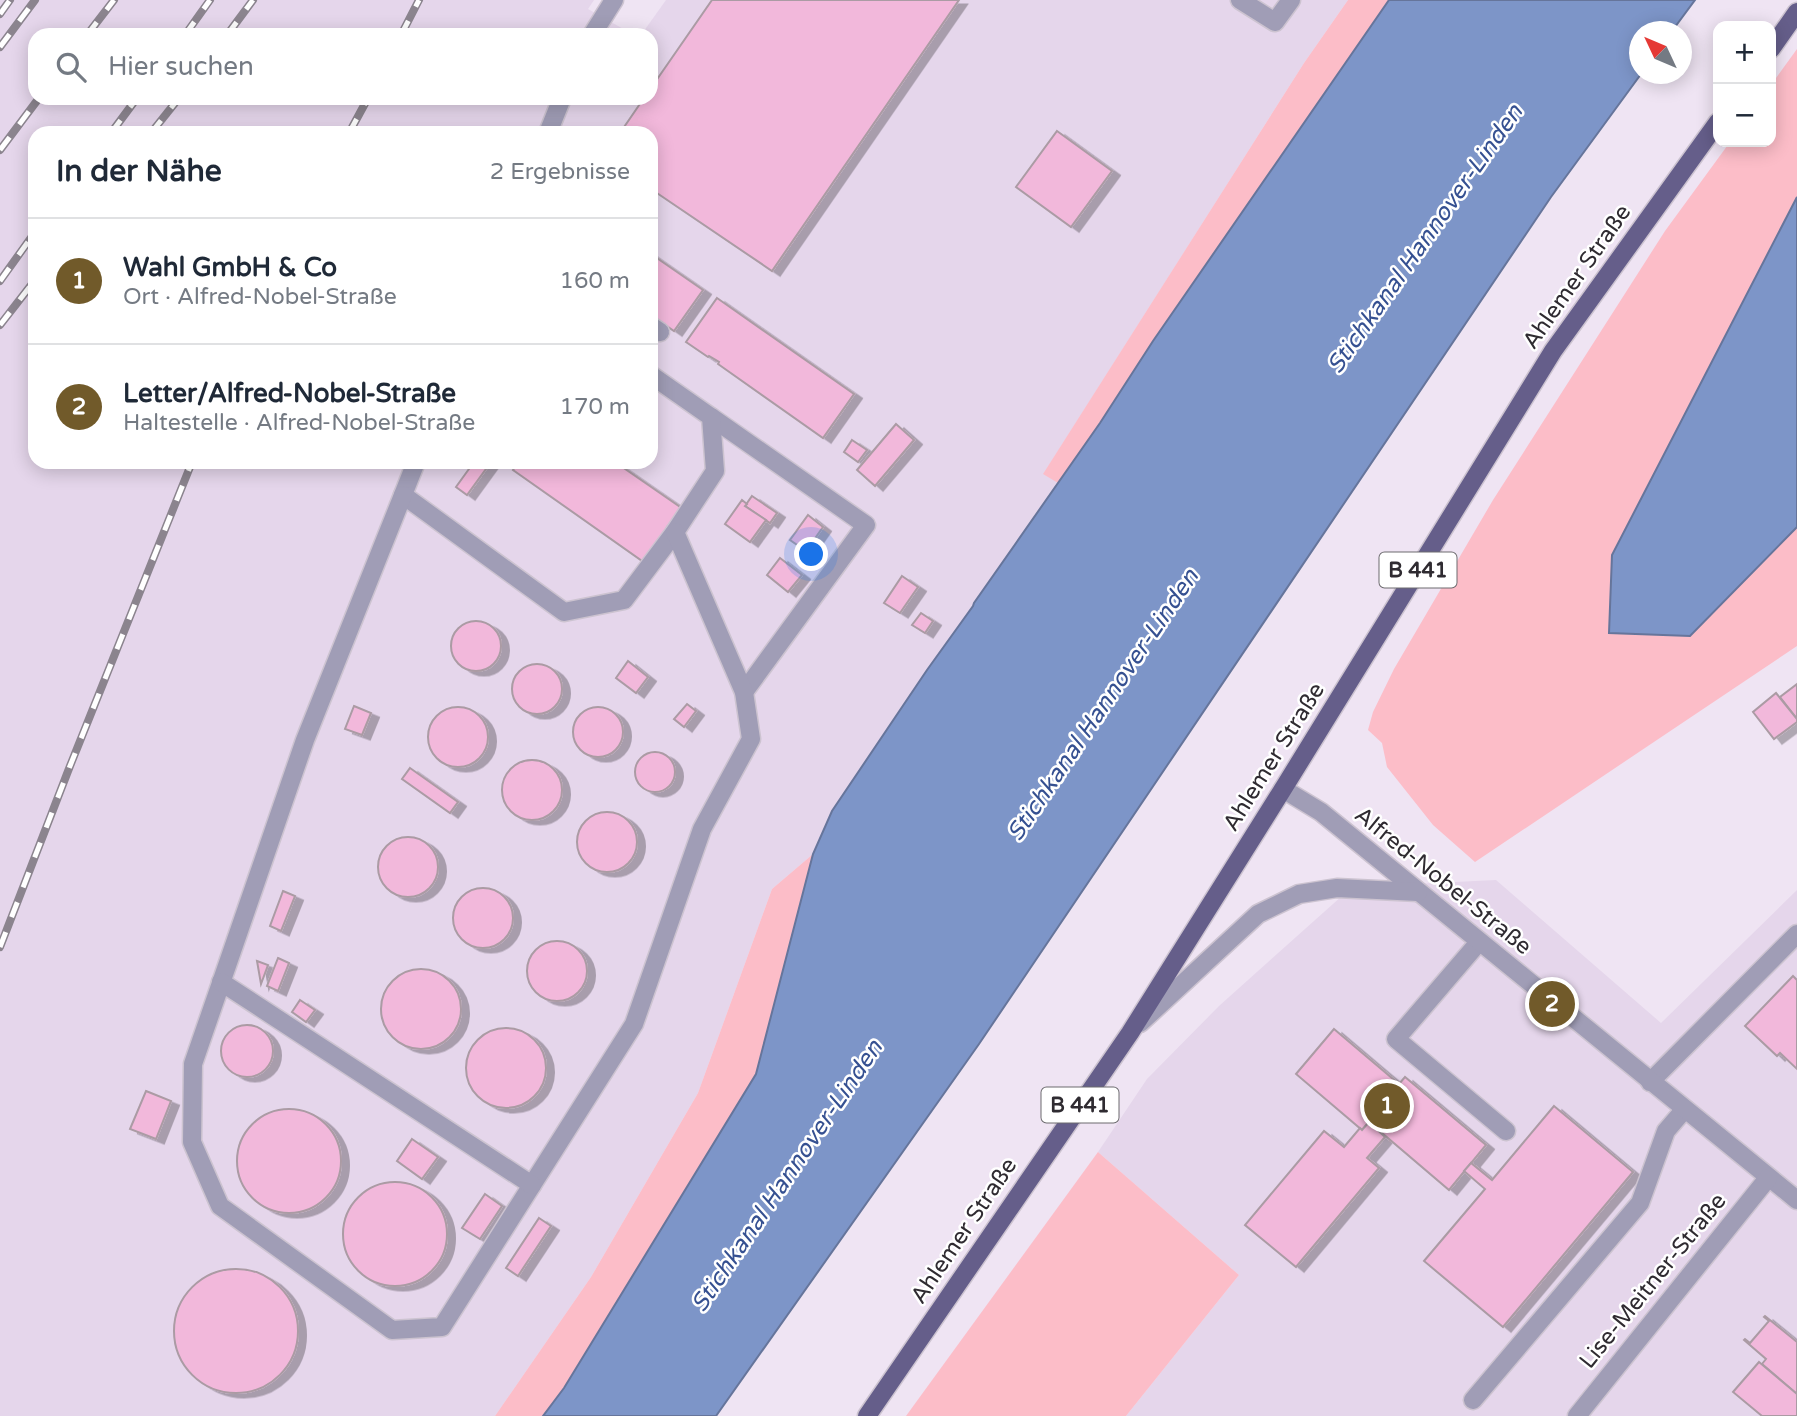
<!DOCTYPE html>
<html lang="de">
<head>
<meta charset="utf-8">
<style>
	:root { --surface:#fff; --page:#f2f2f3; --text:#1f2937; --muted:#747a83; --line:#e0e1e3; --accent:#715a2a }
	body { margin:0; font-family:"Varela Round",sans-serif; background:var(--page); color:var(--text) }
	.controls { position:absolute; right:21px; top:21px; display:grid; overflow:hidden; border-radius:14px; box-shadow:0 4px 18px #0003 }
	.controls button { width:63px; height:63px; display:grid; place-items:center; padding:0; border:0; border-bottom:2px solid var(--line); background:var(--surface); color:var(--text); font:35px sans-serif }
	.compass { position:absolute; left:1629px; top:21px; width:63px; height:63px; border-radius:50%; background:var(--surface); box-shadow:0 4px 18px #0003; rotate:314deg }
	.you { position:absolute; left:812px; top:555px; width:24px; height:24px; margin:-18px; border:5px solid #fff; border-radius:50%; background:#1a73e8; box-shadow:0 0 0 10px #1a73e833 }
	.badge { display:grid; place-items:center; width:46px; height:46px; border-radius:50%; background:var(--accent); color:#fff; font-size:23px; font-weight:700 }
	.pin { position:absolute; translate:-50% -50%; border:4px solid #fff; box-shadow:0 2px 7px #0006 }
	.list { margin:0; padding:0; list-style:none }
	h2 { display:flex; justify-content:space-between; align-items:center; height:91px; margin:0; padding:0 28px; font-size:30px }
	h2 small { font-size:23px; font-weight:400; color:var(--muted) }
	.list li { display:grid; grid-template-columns:46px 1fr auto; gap:21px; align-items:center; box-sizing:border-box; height:126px; padding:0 28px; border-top:2px solid var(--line) }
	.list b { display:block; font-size:26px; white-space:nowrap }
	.list p { margin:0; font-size:23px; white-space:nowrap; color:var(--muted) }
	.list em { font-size:23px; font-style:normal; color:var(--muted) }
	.icon { flex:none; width:38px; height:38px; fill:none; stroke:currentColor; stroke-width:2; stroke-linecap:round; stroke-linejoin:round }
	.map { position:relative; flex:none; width:1797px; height:1416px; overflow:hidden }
	.search { position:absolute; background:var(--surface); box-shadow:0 4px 18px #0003; left:28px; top:28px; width:630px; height:77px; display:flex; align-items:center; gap:18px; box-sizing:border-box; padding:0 24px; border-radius:21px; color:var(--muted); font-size:26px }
	.panel { position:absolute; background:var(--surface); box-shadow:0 4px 18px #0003; left:28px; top:126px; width:630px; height:343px; border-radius:21px }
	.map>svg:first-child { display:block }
	.built { fill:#e5d6eb; fill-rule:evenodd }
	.green { fill:#fcbdc8 }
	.water { fill:#7d95c8; stroke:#66759b; stroke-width:2 }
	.building { fill:#f2b8db; stroke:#ab9ba4; stroke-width:2; filter:url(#shadow) }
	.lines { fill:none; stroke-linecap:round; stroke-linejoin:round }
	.lane-casing { stroke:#ccc3d0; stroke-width:21 }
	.street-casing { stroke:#ccc3d0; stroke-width:21 }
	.primary-casing { stroke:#ccc3d0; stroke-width:21 }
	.lane { stroke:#a09db6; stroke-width:18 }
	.street { stroke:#a09db6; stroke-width:18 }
	.primary { stroke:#655e8a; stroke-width:18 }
	.rail-casing { stroke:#8b848e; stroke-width:8 }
	.rail { stroke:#fff; stroke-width:5; stroke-dasharray:16; stroke-linecap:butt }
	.labels { text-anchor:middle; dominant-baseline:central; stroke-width:5; stroke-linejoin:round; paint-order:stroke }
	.shield { fill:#fff; stroke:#6d6b6f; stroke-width:2 }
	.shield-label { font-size:21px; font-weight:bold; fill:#2f2b31 }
	.street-label { font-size:23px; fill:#2f2b31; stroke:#fff }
	.water-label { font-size:24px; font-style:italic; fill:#355091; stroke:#fff }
</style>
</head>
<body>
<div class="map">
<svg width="1797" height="1416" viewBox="0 0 1797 1416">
	<defs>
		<filter id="shadow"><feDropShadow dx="8" dy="4.5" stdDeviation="0" flood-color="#0004"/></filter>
	</defs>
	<rect width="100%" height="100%" fill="#efe4f3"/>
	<!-- built -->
	<g class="built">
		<path d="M0,0H594L588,9L634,35H35V98H651V35H641L666,0H1348L1304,63L1044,473L1058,483L974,603L973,606L951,636L832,811L813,854L772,889L698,1093L591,1277L495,1416H0ZM35,133H651V462H35Z"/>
		<path d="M1496,880L1661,1023L1797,890V1416H1126L1239,1275L1098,1152L1147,1079L1219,1006L1352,887Z"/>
	</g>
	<!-- green -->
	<g class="green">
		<path d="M1348,0H1389L1163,328L1100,423L1058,483L1043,474L1304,63Z"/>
		<path d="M1797,49V197L1612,555L1609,633L1690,636L1797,527V646L1475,862L1433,825L1387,767L1382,743L1368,730L1373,712L1394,669L1493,500L1665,231L1730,142H1771V85Z"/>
		<path d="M813,854L756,1074L564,1388L543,1416H495L591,1277L698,1093L772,889Z"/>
		<path d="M1098,1152L1239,1275L1126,1416H906Z"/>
	</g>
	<!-- water -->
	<g class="water">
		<path d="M1389,0H1695L1672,31L1640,32V74H1641L1551,197L979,1044L716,1416H543L564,1388L756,1074L813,854L832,811L927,670L973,606L974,603L1100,423L1153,341Z"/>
		<path d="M1797,197V527L1690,636L1609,633L1612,555Z"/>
	</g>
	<!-- building -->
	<g class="building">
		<path d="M712,0H959L772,271L651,189V133H620L644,98H651V88Z"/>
		<path d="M1057,131L1112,171L1071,227L1016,187Z"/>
		<path d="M651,254L703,290L674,331L651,315Z"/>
		<path d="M717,298L854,394L823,438L718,364L719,362L709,356L708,357L686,342Z"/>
		<path d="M896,424L914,440L875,486L857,470Z"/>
		<path d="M852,440L867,450L858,462L844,452Z"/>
		<path d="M474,462H491L467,495L456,487Z"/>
		<path d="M519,462H615L683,509L645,563L513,470Z"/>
		<path d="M752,496L777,513L770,523L745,506Z"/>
		<path d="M742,500L747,504L745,506L766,520L750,542L725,524Z"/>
		<path d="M808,515L823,527L806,551L790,540Z"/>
		<path d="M780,558L802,575L788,592L767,575Z"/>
		<path d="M902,576L918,587L900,613L884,603Z"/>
		<path d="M921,613L933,621L925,633L912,625Z"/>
		<circle cx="476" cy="646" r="25"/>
		<path d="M628,661L648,677L636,693L616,678Z"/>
		<circle cx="537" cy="689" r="25"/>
		<path d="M1797,684V719L1780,697Z"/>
		<path d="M1776,693L1797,719V722L1774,739L1753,712Z"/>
		<path d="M687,704L696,711L684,727L674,719Z"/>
		<path d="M354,706L371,713L362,735L345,729Z"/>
		<circle cx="458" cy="737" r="30"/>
		<circle cx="598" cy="732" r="25"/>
		<circle cx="655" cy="772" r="20"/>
		<circle cx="532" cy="790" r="30"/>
		<path d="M410,768L458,802L450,813L402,779Z"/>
		<circle cx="607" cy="842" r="30"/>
		<circle cx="408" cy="867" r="30"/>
		<circle cx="483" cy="918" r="30"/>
		<path d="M283,891L295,896L281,931L270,926Z"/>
		<circle cx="557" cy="971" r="30"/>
		<path d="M278,958L289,963L278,991L267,986Z"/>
		<path d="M257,961L268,965L261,984Z"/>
		<circle cx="421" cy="1009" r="40"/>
		<path d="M1793,976L1797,980V1069L1780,1053L1777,1056L1745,1026Z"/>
		<path d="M300,1000L315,1010L306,1022L292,1012Z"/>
		<circle cx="247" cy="1051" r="26"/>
		<circle cx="506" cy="1068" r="40"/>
		<path d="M1334,1029L1399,1084L1405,1077L1486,1145L1449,1190L1369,1122L1362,1130L1296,1074Z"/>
		<path d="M146,1091L171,1101L156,1139L130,1129Z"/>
		<path d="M1554,1106L1633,1172L1503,1327L1424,1261L1485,1189L1464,1171L1471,1163L1492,1180Z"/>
		<circle cx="289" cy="1161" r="52"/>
		<path d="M1369,1122L1385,1137L1367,1158L1379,1168L1296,1267L1245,1225L1324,1131L1344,1147L1360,1128L1362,1130Z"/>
		<path d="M412,1139L438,1157L422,1179L397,1161Z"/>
		<circle cx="395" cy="1234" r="52"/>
		<path d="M485,1194L502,1206L480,1239L462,1228Z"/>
		<path d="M539,1218L551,1226L518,1276L506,1268Z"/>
		<circle cx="236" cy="1331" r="62"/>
		<path d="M1765,1316L1797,1342V1394L1762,1364L1766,1359L1744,1340L1745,1339L1750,1343L1769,1321L1764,1317Z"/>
		<path d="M1759,1362L1797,1394V1416H1762L1733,1392Z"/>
	</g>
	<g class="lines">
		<defs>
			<g id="lane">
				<path d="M1240,0L1275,22L1291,0"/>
				<path d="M592,35L614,0"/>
				<path d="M548,133L562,98"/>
				<path d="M651,326L660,332"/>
				<path d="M711,417L866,525L744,692"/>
				<path d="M416,462L403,495L564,612L624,600L675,532L715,471L711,417L651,375"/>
				<path d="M403,495L305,740L193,1064L192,1142L220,1206L392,1330L442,1327L634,1024L702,829L751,739L744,692L675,532"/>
				<path d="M1479,942L1396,1039L1506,1131"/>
				<path d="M221,982L532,1185"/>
				<path d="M1650,1082L1797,934"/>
				<path d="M1473,1400L1640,1203L1666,1131L1684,1110"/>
			</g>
			<g id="street">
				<path d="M1283,789L1321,812L1797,1200"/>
				<path d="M1140,1023L1258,914L1299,894L1337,888L1418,892"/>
				<path d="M1577,1416L1768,1178"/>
			</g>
			<g id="primary">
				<path d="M1771,49L1797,12"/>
				<path d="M867,1416L1130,1033L1283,789L1553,351L1718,122"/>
			</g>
		</defs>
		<!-- lane casing -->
		<use href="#lane" class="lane-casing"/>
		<!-- street casing -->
		<use href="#street" class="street-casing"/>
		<!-- primary casing -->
		<use href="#primary" class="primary-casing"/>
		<!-- lane -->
		<use href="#lane" class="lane"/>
		<!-- street -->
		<use href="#street" class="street"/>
		<!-- primary -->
		<use href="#primary" class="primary"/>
		<defs>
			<g id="rail">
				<path d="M0,14L10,0"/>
				<path d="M87,35L114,0"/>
				<path d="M185,35L210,0"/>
				<path d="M227,35L253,0"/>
				<path d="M401,35L419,0"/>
				<path d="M0,47L35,0"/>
				<path d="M111,133L137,98"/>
				<path d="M151,133L179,98"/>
				<path d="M349,133L368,98"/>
				<path d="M0,150L39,98"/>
				<path d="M0,281L35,232"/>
				<path d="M0,325L35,280"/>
				<path d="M0,947L70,766L192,462"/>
			</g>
		</defs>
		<!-- rail casing -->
		<use href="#rail" class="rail-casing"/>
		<!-- rail -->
		<use href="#rail" class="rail"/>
	</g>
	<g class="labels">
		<!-- shield labels -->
		<g class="shield">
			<rect x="1379.5" y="552.5" width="77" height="35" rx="5"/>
			<rect x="1041.5" y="1087.5" width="77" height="35" rx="5"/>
		</g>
		<g class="shield-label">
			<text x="1418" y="570">B 441</text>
			<text x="1080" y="1105">B 441</text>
		</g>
		<!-- street labels -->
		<g class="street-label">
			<text transform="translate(1577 277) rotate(-55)">Ahlemer Straße</text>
			<text transform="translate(1274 757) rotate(-58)">Ahlemer Straße</text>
			<text transform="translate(1443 881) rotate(39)">Alfred-Nobel-Straße</text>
			<text transform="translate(964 1231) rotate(-56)">Ahlemer Straße</text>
			<text transform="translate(1653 1281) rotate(-51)">Lise-Meitner-Straße</text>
		</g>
		<!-- water labels -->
		<g class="water-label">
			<text transform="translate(1425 239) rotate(-55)">Stichkanal Hannover-Linden</text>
			<text transform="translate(1103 705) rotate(-56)">Stichkanal Hannover-Linden</text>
			<text transform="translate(787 1176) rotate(-56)">Stichkanal Hannover-Linden</text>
		</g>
	</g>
</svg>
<div class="controls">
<button>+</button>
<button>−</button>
</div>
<svg class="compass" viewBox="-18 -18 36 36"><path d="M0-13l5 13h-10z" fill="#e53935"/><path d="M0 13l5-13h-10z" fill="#747a83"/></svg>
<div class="you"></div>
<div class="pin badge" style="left:1387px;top:1106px">1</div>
<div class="pin badge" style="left:1552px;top:1004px">2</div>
<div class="search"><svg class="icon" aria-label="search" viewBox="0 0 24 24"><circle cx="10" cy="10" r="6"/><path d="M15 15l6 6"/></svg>Hier suchen</div>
<section class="panel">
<h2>In der Nähe<small>2 Ergebnisse</small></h2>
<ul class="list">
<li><span class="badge">1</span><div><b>Wahl GmbH &amp; Co</b><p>Ort · Alfred-Nobel-Straße</p></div><em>160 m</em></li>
<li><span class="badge">2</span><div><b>Letter/Alfred-Nobel-Straße</b><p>Haltestelle · Alfred-Nobel-Straße</p></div><em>170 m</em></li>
</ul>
</section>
</div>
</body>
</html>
